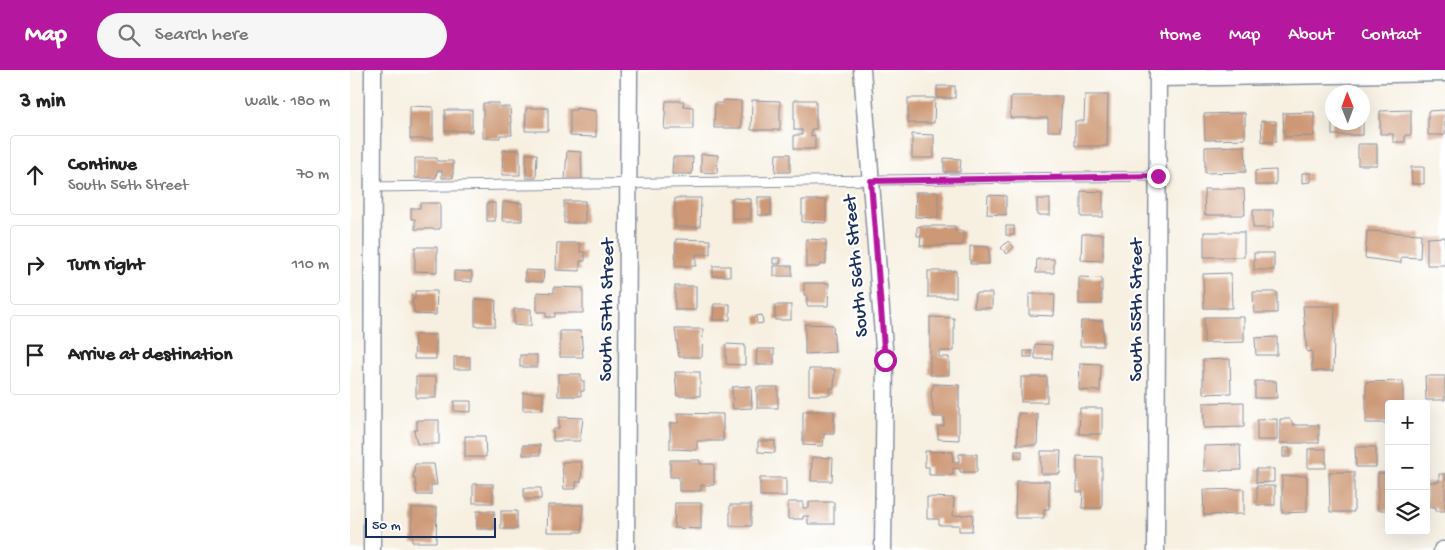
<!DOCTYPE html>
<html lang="en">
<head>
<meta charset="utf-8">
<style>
	:root { --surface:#fff; --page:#f6f6f6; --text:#222; --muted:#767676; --line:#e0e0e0; --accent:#b5179e }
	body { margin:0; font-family:"Gochi Hand",sans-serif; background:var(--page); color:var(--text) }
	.controls { position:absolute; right:15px; bottom:15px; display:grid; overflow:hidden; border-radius:5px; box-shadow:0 5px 20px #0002 }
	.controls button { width:45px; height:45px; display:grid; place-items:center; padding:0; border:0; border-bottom:1px solid var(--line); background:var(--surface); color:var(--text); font:25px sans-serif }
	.compass { position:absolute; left:975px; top:15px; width:45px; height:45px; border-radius:50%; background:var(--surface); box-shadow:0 5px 20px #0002; rotate:359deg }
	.scale { position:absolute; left:15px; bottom:12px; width:131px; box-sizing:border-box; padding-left:5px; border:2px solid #1b2f5e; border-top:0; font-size:14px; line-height:18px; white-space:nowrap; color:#1b2f5e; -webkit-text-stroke:4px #fff; paint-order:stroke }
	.stop { position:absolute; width:15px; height:15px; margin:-11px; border:4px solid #b5179e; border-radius:50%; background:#fff }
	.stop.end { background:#b5179e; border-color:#fff; box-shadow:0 1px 5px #0008 }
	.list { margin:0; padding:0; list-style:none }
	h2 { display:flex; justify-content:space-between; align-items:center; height:65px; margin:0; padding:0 20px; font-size:21px }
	h2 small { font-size:16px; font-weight:400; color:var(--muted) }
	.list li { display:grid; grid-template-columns:32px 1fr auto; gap:15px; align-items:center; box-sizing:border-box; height:80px; margin:0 10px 10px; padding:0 10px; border:1px solid var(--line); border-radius:5px }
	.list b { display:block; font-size:19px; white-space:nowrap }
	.list p { margin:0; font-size:16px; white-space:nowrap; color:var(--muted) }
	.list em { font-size:16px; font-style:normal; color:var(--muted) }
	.icon { flex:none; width:28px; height:28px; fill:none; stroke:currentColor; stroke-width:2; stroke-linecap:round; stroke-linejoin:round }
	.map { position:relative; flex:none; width:1095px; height:480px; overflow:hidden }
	header { display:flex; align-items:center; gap:30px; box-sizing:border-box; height:70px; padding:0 25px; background:var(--accent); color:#fff }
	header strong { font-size:24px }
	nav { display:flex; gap:28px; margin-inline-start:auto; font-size:18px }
	.search { width:350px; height:45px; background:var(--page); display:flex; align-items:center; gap:12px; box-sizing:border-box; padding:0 18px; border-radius:28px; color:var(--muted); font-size:19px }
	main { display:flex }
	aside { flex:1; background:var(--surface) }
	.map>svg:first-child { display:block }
	.building { fill:#cd9875 }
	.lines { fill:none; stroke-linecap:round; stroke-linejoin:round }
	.lane-casing { stroke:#8990a0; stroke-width:11 }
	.street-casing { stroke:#8990a0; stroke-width:19 }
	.lane { stroke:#fff; stroke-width:9 }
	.street { stroke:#fff; stroke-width:16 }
	.route { stroke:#b5179e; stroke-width:6 }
	.labels { text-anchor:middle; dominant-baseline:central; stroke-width:4.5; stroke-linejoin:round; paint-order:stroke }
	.street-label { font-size:19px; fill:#1b2f5e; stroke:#fff }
</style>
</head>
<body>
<header>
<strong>Map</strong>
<div class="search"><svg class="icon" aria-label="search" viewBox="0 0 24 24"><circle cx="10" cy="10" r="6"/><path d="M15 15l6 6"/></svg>Search here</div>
<nav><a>Home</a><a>Map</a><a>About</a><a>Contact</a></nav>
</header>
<main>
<aside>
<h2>3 min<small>Walk · 180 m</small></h2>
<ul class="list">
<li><svg class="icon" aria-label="ahead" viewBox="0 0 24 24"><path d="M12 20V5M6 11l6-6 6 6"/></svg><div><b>Continue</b><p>South 56th Street</p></div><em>70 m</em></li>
<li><svg class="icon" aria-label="right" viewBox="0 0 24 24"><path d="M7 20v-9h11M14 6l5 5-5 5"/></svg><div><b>Turn right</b></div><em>110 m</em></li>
<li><svg class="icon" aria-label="arrive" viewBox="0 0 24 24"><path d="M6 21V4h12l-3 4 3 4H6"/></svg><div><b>Arrive at destination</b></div></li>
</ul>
</aside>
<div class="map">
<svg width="1095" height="480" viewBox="0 0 1095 480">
	<rect width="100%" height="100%" fill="#fff"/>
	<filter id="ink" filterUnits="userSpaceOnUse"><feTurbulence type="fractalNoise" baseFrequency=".02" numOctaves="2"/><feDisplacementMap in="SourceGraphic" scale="10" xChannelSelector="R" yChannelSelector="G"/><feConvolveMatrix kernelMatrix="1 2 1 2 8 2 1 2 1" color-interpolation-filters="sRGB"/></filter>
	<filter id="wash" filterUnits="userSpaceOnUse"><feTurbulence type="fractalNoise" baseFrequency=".0096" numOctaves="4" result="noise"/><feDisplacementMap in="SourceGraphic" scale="20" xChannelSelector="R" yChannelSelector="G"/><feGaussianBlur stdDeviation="1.12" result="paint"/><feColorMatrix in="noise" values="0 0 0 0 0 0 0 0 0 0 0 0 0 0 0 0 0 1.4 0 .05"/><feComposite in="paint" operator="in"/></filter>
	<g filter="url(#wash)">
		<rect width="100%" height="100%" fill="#f7f0e1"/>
		<g id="blocks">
			<!-- building -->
			<g class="building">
				<rect x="587" y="16" width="18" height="12"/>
				<path d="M735,25H758L757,76H725V51H734Z"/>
				<path d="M661,26H712L710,61H698V48H660Z"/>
				<path d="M558,28H585L584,53H558Z"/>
				<path d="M373,30L391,31V58H364L365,33H373Z"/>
				<path d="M402,30L430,31V60H401Z"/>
				<path d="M444,30H466V59H461V66L465,65V79H444V65H452V60H444Z"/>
				<path d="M316,31H334L333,36L343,37V59H314Z"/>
				<path d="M133,33H149V37H160L162,65H150V68H133Z"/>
				<path d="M60,36L83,37V69H60Z"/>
				<path d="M176,38H198V61H175Z"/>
				<path d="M226,38L246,41V67L220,66V40H226Z"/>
				<rect x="95" y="40" width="27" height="21"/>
				<path d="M1061,40V65H1055V72H1043V64H1030V41Z"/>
				<path d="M1095,40V65H1078V41Z"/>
				<path d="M964,42V66L934,67L933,43Z"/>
				<path d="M895,43V69L855,70L854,44Z"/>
				<path d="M911,51H926V72H912Z"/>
				<rect x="982" y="52" width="31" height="13"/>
				<path d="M562,64L584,65V88H562Z"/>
				<rect x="1008" y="74" width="19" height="21"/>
				<path d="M895,76L896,102L855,103V77Z"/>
				<path d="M153,80H170V105H152Z"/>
				<path d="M217,81L231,82L232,110H215Z"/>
				<path d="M176,84H187L186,108H176Z"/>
				<path d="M351,84L368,85L367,103L351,102Z"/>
				<path d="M426,84H440V102H425Z"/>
				<path d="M323,87H343L342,104H322Z"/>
				<path d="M65,88H87V91H103V108H92V101H87L86,108H65Z"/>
				<path d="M594,88L611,89L610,102H594Z"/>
				<path d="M1061,97H1074V114H1062Z"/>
				<path d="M926,100V115H905V101Z"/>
				<path d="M952,103H961V112L952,113Z"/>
				<path d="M854,119H894L895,145H855Z"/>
				<path d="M731,121L753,122V147H731Z"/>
				<path d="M566,122H588V148L565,147Z"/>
				<path d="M638,125L656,126V145L637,144Z"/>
				<rect x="408" y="127" width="13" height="18"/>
				<path d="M325,128H351L350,157H325Z"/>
				<path d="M382,128L401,129V149H382Z"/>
				<rect x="687" y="129" width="13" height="16"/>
				<path d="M452,130H476V153L452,152Z"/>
				<rect x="214" y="131" width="21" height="22"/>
				<path d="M153,132L172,133V151H152Z"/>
				<path d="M70,133H90V159H65V149H61V138H70Z"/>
				<rect x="137" y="133" width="8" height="18"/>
				<rect x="903" y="140" width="20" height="18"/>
				<path d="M571,156H605V161H613V175L570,176L571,166H567V157Z"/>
				<rect x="656" y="156" width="8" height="9"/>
				<path d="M1017,161L1071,164L1070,188L1051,187V193L1015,188Z"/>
				<rect x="854" y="162" width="40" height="25"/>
				<path d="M732,164H753V191L731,190Z"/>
				<path d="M1095,167V195H1077V168Z"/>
				<path d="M326,169L360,170V184H346V196H325Z"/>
				<path d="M456,169L476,170V194L469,195V197H456Z"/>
				<path d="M658,171L664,177L657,184L651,178Z"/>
				<path d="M207,173H230V182H235V191H230V201L206,200Z"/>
				<path d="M620,176L639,177V194H620Z"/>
				<path d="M65,177H87V202L65,201Z"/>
				<rect x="904" y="183" width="20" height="17"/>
				<path d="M423,188H431L430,194H423Z"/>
				<path d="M687,189H704V203H686Z"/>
				<rect x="363" y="196" width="17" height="10"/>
				<rect x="424" y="196" width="18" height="10"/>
				<path d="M175,200L194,201L193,212L175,211Z"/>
				<path d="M104,201L122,202V212L104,211Z"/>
				<rect x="578" y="201" width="28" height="26"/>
				<path d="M881,203L882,238H854L853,204Z"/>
				<path d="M729,207L752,208V234H729Z"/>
				<path d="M454,213H479L478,236H457V225H454Z"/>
				<rect x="325" y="216" width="21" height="24"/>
				<path d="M204,217L233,218V243H205V247H196V242H187V222L204,223Z"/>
				<path d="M65,221H87L86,245L65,244L62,230L65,229Z"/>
				<path d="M903,222H927V243H904Z"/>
				<path d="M625,223H642V238H624Z"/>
				<path d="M679,224H705L704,246L679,245Z"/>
				<path d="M125,229L146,230L145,256H125Z"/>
				<path d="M364,234H380V250H363Z"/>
				<rect x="425" y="235" width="16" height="15"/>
				<path d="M953,236H985L983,301H962V281L957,282Z"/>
				<path d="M164,239H181V256L164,255Z"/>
				<path d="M412,245L413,253L407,254L406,246Z"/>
				<path d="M580,247L604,248V281H589V287H599V305H580Z"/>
				<path d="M854,247H894V272L854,273Z"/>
				<path d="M731,251H753V276H730Z"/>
				<path d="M455,254L483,255L485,282L455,284Z"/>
				<path d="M325,259H353L352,287H329Z"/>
				<path d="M210,261H231L233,287H210Z"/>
				<path d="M65,265H86V289H64Z"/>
				<path d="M927,267V285H906L905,268Z"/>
				<path d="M376,274L395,275V295L376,294Z"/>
				<path d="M685,274L702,275V289H685Z"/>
				<path d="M407,279H424V295H406Z"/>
				<rect x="674" y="281" width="8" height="6"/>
				<rect x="170" y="285" width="17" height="12"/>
				<rect x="104" y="287" width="16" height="12"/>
				<path d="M880,289L881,323L853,324V290Z"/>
				<path d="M730,293L751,294L750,321L729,320Z"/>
				<path d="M459,299H485L484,318H480V325H459Z"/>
				<path d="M325,302H350V326H327Z"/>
				<path d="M208,304H231V311H234V321H231V326H208Z"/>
				<path d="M1075,306H1095V330H1076Z"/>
				<rect x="66" y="307" width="20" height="21"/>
				<rect x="671" y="307" width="26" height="25"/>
				<path d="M905,311H926L927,328H905Z"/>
				<path d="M1053,311V333L1039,334V353H1016V312Z"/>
				<path d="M584,314L609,315V370L588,369V356H594V347H584L581,323Z"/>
				<path d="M401,316L402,338L383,339L382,317Z"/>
				<rect x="407" y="317" width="21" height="21"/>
				<rect x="173" y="323" width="20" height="17"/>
				<path d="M104,331H121V342L104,341Z"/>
				<path d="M894,332V357L854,358L853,333Z"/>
				<path d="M730,338H752V364H729Z"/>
				<path d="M453,341H484V364H474L473,376L453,375Z"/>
				<path d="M328,343L373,344V371H347V380L320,379V353H328Z"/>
				<path d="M668,343L688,344L687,375H667Z"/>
				<path d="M209,347L233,348L230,371H203V359H209Z"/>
				<path d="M927,349V370H907V350Z"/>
				<path d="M930,349H940L944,355H969V373H930Z"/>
				<path d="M67,350H89V374H67L64,360H67Z"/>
				<path d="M115,366H135L136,387H115Z"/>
				<path d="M408,371H425V383L408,382Z"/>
				<rect x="173" y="375" width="17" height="10"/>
				<path d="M890,375L891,400L854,401V376Z"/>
				<path d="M1005,377H1026V397H1006Z"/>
				<rect x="933" y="378" width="7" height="9"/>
				<rect x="958" y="379" width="18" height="19"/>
				<path d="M575,381L603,382V392H609V384H627V402H610V399L603,398V405H579V397H575Z"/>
				<rect x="665" y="381" width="7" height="7"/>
				<path d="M691,381H711L710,404H691Z"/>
				<path d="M727,386L752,387V438H732L733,422H727Z"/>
				<path d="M462,387L483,388L482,411H461Z"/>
				<path d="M320,390H350V394H364V415H351V421H329V407H320Z"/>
				<path d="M212,392H232L231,412H226V419H214Z"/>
				<path d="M65,394H84L87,415H81V425H67L65,408L63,409Z"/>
				<path d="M906,399H924V412L906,413Z"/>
				<path d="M979,402H1004V442H980Z"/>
				<rect x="1028" y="403" width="11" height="37"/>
				<path d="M1089,404H1095V441H1086V437H1076V412H1089Z"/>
				<path d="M932,406H957V442L932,443Z"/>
				<rect x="410" y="408" width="26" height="18"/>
				<path d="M666,411H699V439H694V448H665Z"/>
				<rect x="123" y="414" width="20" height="19"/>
				<rect x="907" y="416" width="18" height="19"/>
				<rect x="174" y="418" width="17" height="11"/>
				<path d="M894,419V444L854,445L853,420Z"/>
				<path d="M577,427L604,428L603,446L623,444L622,461H609V455H589V449H577Z"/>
				<path d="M438,432H453V438H459V432H484V454H458V446H453V449H438Z"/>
				<path d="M325,433H351V459L324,458Z"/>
				<path d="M198,435H233L232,462H197Z"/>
				<rect x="380" y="435" width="21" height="21"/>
				<path d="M62,438H87L86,472H62Z"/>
				<rect x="127" y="441" width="17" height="18"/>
				<rect x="151" y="441" width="16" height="18"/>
			</g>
		</g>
	</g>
	<g filter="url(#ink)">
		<use href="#blocks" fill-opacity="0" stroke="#8990a0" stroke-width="1"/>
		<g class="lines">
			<defs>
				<path id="lane" d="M23,117L808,106"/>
				<g id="street">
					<path d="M512,0L535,290L533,480"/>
					<path d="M808,8L1095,3"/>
					<path d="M22,480L23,0"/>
					<path d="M276,480L279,0"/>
					<path d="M806,480L808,0"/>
					<path d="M1092,480H1095"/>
				</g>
			</defs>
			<!-- lane casing -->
			<use href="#lane" class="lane-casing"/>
			<!-- street casing -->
			<use href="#street" class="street-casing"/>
			<!-- lane -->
			<use href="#lane" class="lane"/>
			<!-- street -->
			<use href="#street" class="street"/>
		</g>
	</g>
	<g class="lines" filter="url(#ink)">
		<!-- route -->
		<path class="route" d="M535,290L521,111L808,106"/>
	</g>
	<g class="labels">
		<!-- street labels -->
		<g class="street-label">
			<text transform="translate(507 196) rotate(-95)">South 56th Street</text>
			<text transform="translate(258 240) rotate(-89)">South 57th Street</text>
			<text transform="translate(787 240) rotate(-90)">South 55th Street</text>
		</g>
	</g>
</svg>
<div class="controls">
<button>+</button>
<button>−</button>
<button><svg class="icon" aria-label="layers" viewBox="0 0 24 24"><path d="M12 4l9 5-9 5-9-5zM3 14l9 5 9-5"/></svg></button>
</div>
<svg class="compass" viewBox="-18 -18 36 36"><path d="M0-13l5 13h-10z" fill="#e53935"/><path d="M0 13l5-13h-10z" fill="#767676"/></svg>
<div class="scale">50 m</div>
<div class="stop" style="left:535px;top:290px"></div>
<div class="stop end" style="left:808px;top:106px"></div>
</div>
</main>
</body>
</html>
